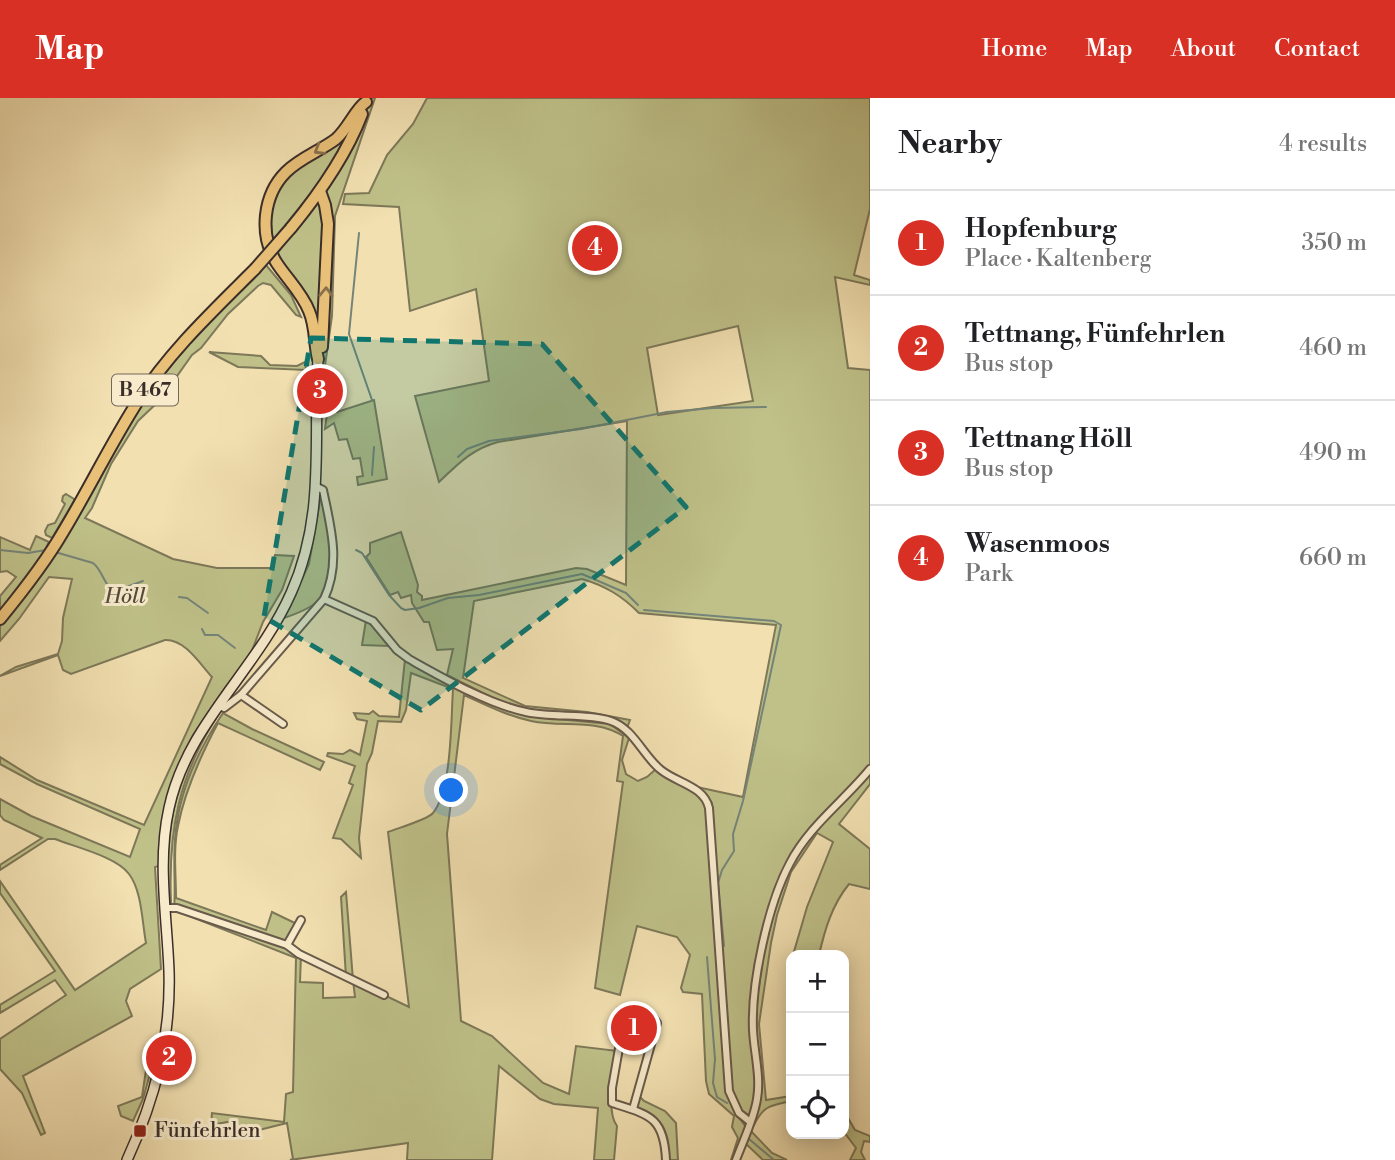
<!DOCTYPE html>
<html lang="en">
<head>
<meta charset="utf-8">
<style>
	:root { --surface:#fff; --page:#f6f6f6; --text:#202124; --muted:#757577; --line:#e0e0e0; --accent:#d93025 }
	body { margin:0; font-family:"Libre Bodoni",serif; background:var(--page); color:var(--text) }
	.controls { position:absolute; right:21px; bottom:21px; display:grid; overflow:hidden; border-radius:14px; box-shadow:0 4px 18px #0003 }
	.controls button { width:63px; height:63px; display:grid; place-items:center; padding:0; border:0; border-bottom:2px solid var(--line); background:var(--surface); color:var(--text); font:35px sans-serif }
	.you { position:absolute; left:452px; top:693px; width:24px; height:24px; margin:-18px; border:5px solid #fff; border-radius:50%; background:#1a73e8; box-shadow:0 0 0 10px #1a73e833 }
	.badge { display:grid; place-items:center; width:46px; height:46px; border-radius:50%; background:var(--accent); color:#fff; font-size:23px; font-weight:700 }
	.pin { position:absolute; translate:-50% -50%; border:4px solid #fff; box-shadow:0 2px 7px #0006 }
	.list { margin:0; padding:0; list-style:none }
	h2 { display:flex; justify-content:space-between; align-items:center; height:91px; margin:0; padding:0 28px; font-size:30px }
	h2 small { font-size:23px; font-weight:400; color:var(--muted) }
	.list li { display:grid; grid-template-columns:46px 1fr auto; gap:21px; align-items:center; box-sizing:border-box; height:105px; padding:0 28px; border-top:2px solid var(--line) }
	.list b { display:block; font-size:26px; white-space:nowrap }
	.list p { margin:0; font-size:23px; white-space:nowrap; color:var(--muted) }
	.list em { font-size:23px; font-style:normal; color:var(--muted) }
	.icon { flex:none; width:38px; height:38px; fill:none; stroke:currentColor; stroke-width:2; stroke-linecap:round; stroke-linejoin:round }
	.map { position:relative; flex:none; width:870px; height:1062px; overflow:hidden }
	header { display:flex; align-items:center; gap:42px; box-sizing:border-box; height:98px; padding:0 35px; background:var(--accent); color:#fff }
	header strong { font-size:33px }
	nav { display:flex; gap:38px; margin-inline-start:auto; font-size:24px }
	main { display:flex }
	aside { flex:1; background:var(--surface) }
	.map>svg:first-child { display:block }
	.green { fill:#bfc189; stroke:#7d7859; stroke-width:2; fill-rule:evenodd }
	.lines { fill:none; stroke-linecap:round; stroke-linejoin:round }
	.stream { stroke:#758478; stroke-width:2 }
	.minor-casing { stroke:#695a4b; stroke-width:10 }
	.secondary-casing { stroke:#3b2e29; stroke-width:12 }
	.primary-casing { stroke:#3b2e29; stroke-width:14 }
	.minor { stroke:#f7ebcc; stroke-width:6 }
	.secondary { stroke:#f7ebcc; stroke-width:9 }
	.primary { stroke:#e9c078; stroke-width:10 }
	.primary-bridge-casing { stroke:#3b2e29; stroke-width:14; stroke-linecap:butt }
	.primary-bridge { stroke:#e9c078; stroke-width:10 }
	.oneway { stroke:#89704d }
	.marked { fill:#0f766e; fill-opacity:0.2; stroke:#0f766e; stroke-width:5; stroke-dasharray:14 9; stroke-linejoin:round }
	.poi-dot { fill:#8f2418; stroke:#f7ebcc; stroke-width:2.5 }
	.labels { text-anchor:middle; dominant-baseline:central; stroke-width:6; stroke-linejoin:round; paint-order:stroke }
	.shield { fill:#f7ebcc; stroke:#73675a; stroke-width:2 }
	.shield-label { font-size:19px; font-weight:bold; fill:#3b2e29 }
	.park-label { font-size:21px; font-style:italic; fill:#554b3c; stroke:#f7ebcc }
	.poi-label { font-size:21px; fill:#3b2e29; stroke:#f7ebcc; text-anchor:start }
</style>
</head>
<body>
<header>
<strong>Map</strong>
<nav><a>Home</a><a>Map</a><a>About</a><a>Contact</a></nav>
</header>
<main>
<div class="map">
<svg width="870" height="1062" viewBox="0 0 870 1062">
	<rect width="100%" height="100%" fill="#f2e0b1"/>
	<filter id="stains"><feTurbulence type="fractalNoise" baseFrequency=".00286" numOctaves="4"/><feColorMatrix values="0 0 0 0 .2 0 0 0 0 .09 0 0 0 0 .02 0 0 0 .5 -.17"/></filter>
	<radialGradient id="worn" r=".72"><stop offset=".6" stop-color="#630" stop-opacity="0"/><stop offset="1" stop-color="#630" stop-opacity=".3"/></radialGradient>
	<!-- green -->
	<g class="green">
		<path d="M371,0H375L335,118L332,218L323,282L324,304L321,280L327,216L325,92L358,35Z"/>
		<path d="M427,0H870V111L854,177L870,182V187L835,179L848,270L870,272V668L803,739L787,763L781,779L755,878L756,986L753,1009L749,1017L742,1016L731,991L712,705L703,693L697,689L743,699L776,527L639,515C622,498 606,488 582,481L474,503L463,580L525,608L587,614L630,622L627,630L615,622L522,611L501,604L447,577L453,551L437,552L429,524H424L412,505L411,497L401,500L398,494L390,497L366,459L370,455V445L401,434L418,487L417,494L422,498V502L576,470L587,471L626,487L627,323L498,344C472,351 458,366 439,384L415,298L489,283L476,191L410,213L399,109L343,106L345,96L369,95L387,57L413,26ZM738,228L753,303L658,317L647,250Z"/>
		<path d="M352,27C332,72 302,107 271,144C258,85 312,57 352,27Z"/>
		<path d="M320,99L324,111L321,231L276,157Z"/>
		<path d="M266,167L291,197L301,219L296,217L271,187L263,185L258,188L228,216L201,250L192,257L160,302L138,323L111,366L92,410L85,420L173,461L217,470H271L275,457L294,458L282,492L263,524L249,560L227,587L193,637L184,655L175,679L159,768L155,769L161,871L130,891L126,903L132,918L23,978L45,1035L41,1037L22,995L0,971V941L66,897L55,882L0,915V907L55,873L0,795V783L75,892L146,845C142,824 142,793 129,776C117,759 75,749 55,741H48L0,772V767L42,740L4,722L0,717V701L31,718L130,759L140,731L37,686L0,666V659L37,682L144,727L212,579C200,566 185,541 165,542L71,576L63,572L58,557L0,578L16,569L58,556L62,543L63,520L72,481L49,479L19,521L0,543V525L105,367L150,293L199,233Z"/>
		<path d="M209,254L261,258L270,267L297,268L305,264L306,272L238,269Z"/>
		<path d="M329,300L333,301L337,314L374,302L387,381L358,387L357,379L363,378L360,360L353,361L347,341L339,342L334,325L325,331Z"/>
		<path d="M66,396L74,401V403L52,440L46,437L45,433L48,427L55,425L65,406L62,403L63,398Z"/>
		<path d="M321,397C330,419 337,478 322,499C315,508 296,516 284,520L309,466Z"/>
		<path d="M36,438L49,444L37,468L0,513V498L16,479L7,473L0,474V439L30,452Z"/>
		<path d="M366,522L378,532L389,548L362,547Z"/>
		<path d="M405,561L465,591L547,620L610,626L629,640L622,662L626,676L638,683L647,679L656,671L698,695L708,711L731,1004L737,1017L746,1029L733,1062H731L738,1040L732,1029L734,1018L709,996L706,983L702,896L683,894L681,890L690,857L677,839L637,828L620,897L595,890L623,684L617,683L623,638C595,620 563,630 531,623C508,618 486,607 464,597L447,736L461,923L492,938L543,985L569,996L576,948L618,953C615,972 605,1012 617,1028L614,1062H594L598,1010L554,1006L540,1001L499,968L492,1062H407L408,1045L290,1062L293,1061L287,1025L239,1037L233,1023L211,1027L212,1015L284,1024L286,996L293,994L296,860L174,812C176,790 173,765 175,741C178,696 198,652 223,615L252,631L324,664L320,672L218,625C201,657 185,692 178,728C173,751 176,776 176,800L266,832L272,814L299,827L287,847L301,857L300,884L323,885V900L355,899L353,882L346,879L341,799L346,794L353,882L409,909L388,734C398,730 427,722 433,715C452,692 451,621 453,591L411,575L406,612L401,624L378,623L372,655L367,666L359,740L361,760L341,741L333,740L353,687L349,685L355,668L327,658L328,655L343,656L350,652L360,657L367,623L357,621L354,615L369,616L373,613L379,618L399,619Z"/>
		<path d="M220,614C179,676 168,731 171,805L168,804C165,726 174,682 216,616Z"/>
		<path d="M870,673V686L839,726L870,751V791L849,786C832,807 825,831 819,857H793L807,809L833,744L817,735L791,774L777,817L771,845L759,926L766,1002L791,998V1003C770,1008 764,1007 754,1027H751L759,1004L755,933L758,894L764,854L777,802L786,777L800,750Z"/>
		<path d="M153,965L143,1001L133,1023L121,1018L118,1008L142,999L146,972Z"/>
		<path d="M638,997L644,1003L665,1013L676,1025L678,1062H668L664,1034L634,1010Z"/>
		<path d="M844,1013L855,1032L870,1038V1044L864,1043L861,1054L865,1062H850L856,1050L844,1034Z"/>
		<path d="M748,1030L772,1055L787,1062H763L744,1044Z"/>
	</g>
	<g class="lines">
		<!-- stream -->
		<g class="stream">
			<path d="M359,135L349,236L372,302"/>
			<path d="M458,359L467,351L489,343L581,331L667,314L713,310L766,309"/>
			<path d="M372,377L374,349"/>
			<path d="M0,452L28,455L46,452"/>
			<path d="M356,452L362,455L389,497L401,510L405,512L419,510L448,500L479,497L582,476L626,495L638,507"/>
			<path d="M55,454L93,465C102,472 103,484 112,492H118L143,483"/>
			<path d="M179,499L187,500L208,515"/>
			<path d="M644,512L774,523L781,527L743,703L733,736L734,753L722,772L718,785L724,848"/>
			<path d="M202,531L205,537H218L235,550"/>
			<path d="M707,859L715,961L713,985L717,999L727,1005"/>
			<path d="M749,1041L774,1062"/>
		</g>
		<defs>
			<g id="minor">
				<path d="M324,501L373,523L397,552L409,561C443,580 488,606 526,614C552,620 588,615 611,623C634,631 643,658 661,672C677,685 704,688 709,710L729,993L739,1015L749,1023"/>
				<path d="M241,597L283,626"/>
				<path d="M218,607L224,610L241,597L324,501C341,465 331,430 323,392L317,389"/>
				<path d="M165,810H177L287,847L299,856L384,897"/>
				<path d="M287,847L301,822"/>
				<path d="M629,911L652,918L657,925L633,1011"/>
				<path d="M621,939L612,990V1005C650,1017 664,1019 666,1062"/>
				<path d="M736,1062C743,1043 754,1021 757,1001C761,979 754,954 753,932C751,885 768,806 790,765C809,728 844,703 870,671"/>
			</g>
			<path id="secondary" d="M127,1062C155,1001 171,941 169,873C167,818 157,764 169,710C187,626 257,572 291,495C326,417 313,343 318,261"/>
			<g id="primary">
				<path d="M320,93L325,107L328,126L322,249"/>
				<path d="M291,130C319,96 346,58 362,16"/>
				<path d="M318,261C314,245 316,229 309,213C302,195 287,181 276,164C259,136 263,97 286,74C300,60 320,53 336,41C348,31 356,10 366,4"/>
				<path d="M0,521C23,493 45,465 63,434C89,391 111,345 138,303C170,253 213,213 255,171"/>
			</g>
		</defs>
		<!-- minor casing -->
		<use href="#minor" class="minor-casing"/>
		<!-- secondary casing -->
		<use href="#secondary" class="secondary-casing"/>
		<!-- primary casing -->
		<use href="#primary" class="primary-casing"/>
		<!-- minor -->
		<use href="#minor" class="minor"/>
		<!-- secondary -->
		<use href="#secondary" class="secondary"/>
		<!-- primary -->
		<use href="#primary" class="primary"/>
		<defs>
			<path id="primary-bridge" d="M255,171L291,130"/>
		</defs>
		<!-- primary-bridge casing -->
		<use href="#primary-bridge" class="primary-bridge-casing"/>
		<!-- primary-bridge -->
		<use href="#primary-bridge" class="primary-bridge"/>
	</g>
	<!-- one-way arrows -->
	<defs><path id="oneway-chevron" d="M-2-3.5L2.5 0L-2 3.5" fill="none" stroke-width="1.6" stroke-linecap="round" stroke-linejoin="round" transform="scale(1.75)"/></defs>
	<g class="oneway">
		<use href="#oneway-chevron" transform="translate(319 52) rotate(149)"/>
		<use href="#oneway-chevron" transform="translate(326 194) rotate(-88)"/>
	</g>
	<!-- marked area -->
	<path class="marked" d="M311,240L542,246L686,409L421,612L264,519Z"/>
	<!-- markers -->
	<rect class="poi-dot" x="133" y="1026" width="14" height="14" rx="3.5"/>
	<g class="labels">
		<!-- shield labels -->
		<rect class="shield" x="112" y="276.5" width="66" height="31" rx="5"/>
		<g class="shield-label">
			<text x="145" y="292">B 467</text>
		</g>
		<!-- park labels -->
		<g class="park-label">
			<text x="125" y="499">Höll</text>
		</g>
		<!-- poi labels -->
		<g class="poi-label">
			<text x="154" y="1033">Fünfehrlen</text>
		</g>
	</g>
	<rect width="100%" height="100%" filter="url(#stains)"/>
	<rect width="100%" height="100%" fill="url(#worn)"/>
</svg>
<div class="controls">
<button>+</button>
<button>−</button>
<button><svg class="icon" aria-label="locate" viewBox="0 0 24 24"><circle cx="12" cy="12" r="6"/><path d="M12 2v4M12 18v4M2 12h4M18 12h4"/></svg></button>
</div>
<div class="you"></div>
<div class="pin badge" style="left:634px;top:930px">1</div>
<div class="pin badge" style="left:169px;top:960px">2</div>
<div class="pin badge" style="left:320px;top:293px">3</div>
<div class="pin badge" style="left:595px;top:150px">4</div>
</div>
<aside>
<h2>Nearby<small>4 results</small></h2>
<ul class="list">
<li><span class="badge">1</span><div><b>Hopfenburg</b><p>Place · Kaltenberg</p></div><em>350 m</em></li>
<li><span class="badge">2</span><div><b>Tettnang, Fünfehrlen</b><p>Bus stop</p></div><em>460 m</em></li>
<li><span class="badge">3</span><div><b>Tettnang Höll</b><p>Bus stop</p></div><em>490 m</em></li>
<li><span class="badge">4</span><div><b>Wasenmoos</b><p>Park</p></div><em>660 m</em></li>
</ul>
</aside>
</main>
</body>
</html>
